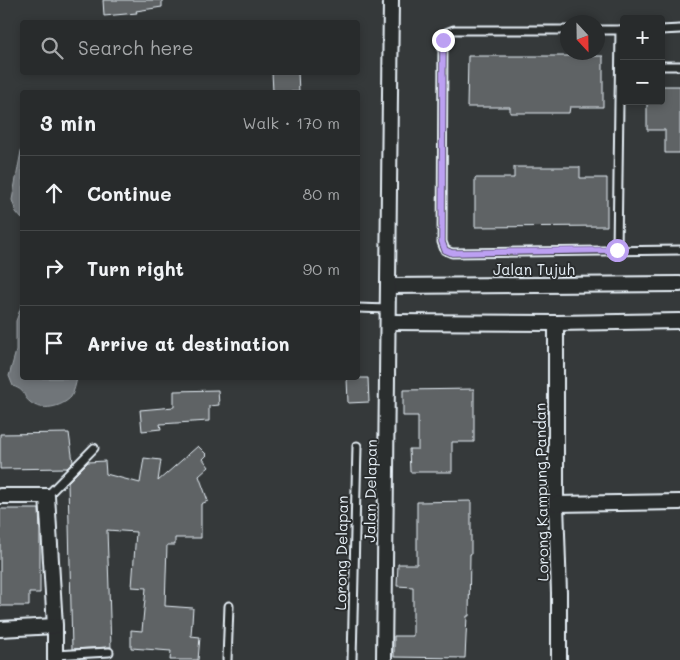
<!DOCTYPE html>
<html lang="en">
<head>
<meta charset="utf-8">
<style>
	:root { --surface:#282b2c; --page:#303334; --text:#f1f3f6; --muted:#a5a7a9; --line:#444748 }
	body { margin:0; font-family:Mali,sans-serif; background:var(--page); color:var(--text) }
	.controls { position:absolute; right:15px; top:15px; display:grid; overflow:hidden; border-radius:5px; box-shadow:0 2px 8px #0003 }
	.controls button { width:45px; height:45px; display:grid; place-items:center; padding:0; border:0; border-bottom:1px solid var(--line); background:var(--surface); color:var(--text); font:25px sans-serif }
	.compass { position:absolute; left:560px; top:15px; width:45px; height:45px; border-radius:50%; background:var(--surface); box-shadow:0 2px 8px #0003; rotate:158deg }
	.stop { position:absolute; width:15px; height:15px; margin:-11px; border:4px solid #bca0f2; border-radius:50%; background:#fff }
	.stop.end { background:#bca0f2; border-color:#fff; box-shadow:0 1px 5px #0008 }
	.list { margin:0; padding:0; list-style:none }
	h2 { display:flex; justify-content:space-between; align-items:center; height:65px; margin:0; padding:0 20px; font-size:21px }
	h2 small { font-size:16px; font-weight:400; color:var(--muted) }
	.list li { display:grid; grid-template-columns:32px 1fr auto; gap:15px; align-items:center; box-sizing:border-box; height:75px; padding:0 20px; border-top:1px solid var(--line) }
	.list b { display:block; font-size:19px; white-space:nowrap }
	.list em { font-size:16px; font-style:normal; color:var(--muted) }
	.icon { flex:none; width:28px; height:28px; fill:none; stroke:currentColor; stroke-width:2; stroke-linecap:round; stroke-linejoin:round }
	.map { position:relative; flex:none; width:680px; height:660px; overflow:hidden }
	.search { position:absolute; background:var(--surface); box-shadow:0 2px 8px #0003; left:20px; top:20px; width:340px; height:55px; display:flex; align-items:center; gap:12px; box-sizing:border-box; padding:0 18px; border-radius:5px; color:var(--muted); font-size:19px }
	.panel { position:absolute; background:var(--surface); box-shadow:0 2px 8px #0003; left:20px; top:90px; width:340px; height:290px; border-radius:5px }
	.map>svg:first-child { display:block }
	.water { fill:#707579; stroke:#a0a7ac }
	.building { fill:#5f6365; stroke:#e8f1f8 }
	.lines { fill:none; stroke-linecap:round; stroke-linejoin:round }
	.service-casing { stroke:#e8f1f8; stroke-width:11 }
	.minor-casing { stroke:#e8f1f8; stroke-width:18 }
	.service { stroke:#2a2d2e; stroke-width:7 }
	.minor { stroke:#2a2d2e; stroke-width:14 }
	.route { stroke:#bca0f2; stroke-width:6 }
	.labels { text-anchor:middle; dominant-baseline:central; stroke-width:4; stroke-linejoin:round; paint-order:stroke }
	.street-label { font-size:15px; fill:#e8f1f8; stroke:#2a2d2e }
</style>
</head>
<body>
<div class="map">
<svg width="680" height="660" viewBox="0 0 680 660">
	<rect width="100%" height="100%" fill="#35393a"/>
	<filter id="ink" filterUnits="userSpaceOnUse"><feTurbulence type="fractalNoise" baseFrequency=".02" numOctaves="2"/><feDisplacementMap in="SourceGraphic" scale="10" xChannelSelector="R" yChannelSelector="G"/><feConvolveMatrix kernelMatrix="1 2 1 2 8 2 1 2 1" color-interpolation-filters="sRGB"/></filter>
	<g filter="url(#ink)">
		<!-- water -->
		<g class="water">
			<path d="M22,146V219L16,212L12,200Z"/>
			<path d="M22,304V378H77C76,383 74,392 71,397C62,407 41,412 30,402C21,395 28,392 13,386L9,376L16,351V321Z"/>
		</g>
		<!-- building -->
		<g class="building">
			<path d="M103,0H162V7L136,11L137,13L104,16Z"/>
			<path d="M468,56H603V107H570L569,113H510V107H467Z"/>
			<path d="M272,72H298L299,92H273Z"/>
			<path d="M661,86H680V153H665V130H647V101H661Z"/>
			<path d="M514,167H580V178H607V226L475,227V178H514Z"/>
			<path d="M347,378H368L369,402L348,403Z"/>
			<path d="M474,389V442H452V472H410L409,449H418V416H403V390Z"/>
			<path d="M218,390L219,405L209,406V421L160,424L161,429L142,431L140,410L174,407V391Z"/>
			<path d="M69,433L73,462L67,468L0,469V434Z"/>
			<path d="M198,446L207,455L203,459L209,467L199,476L208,501L201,504V538H175V545H167L165,606L193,608L191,636L200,637L198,660H170L171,651L131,648V630L142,631L146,588L132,587L136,532L107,530L111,647L72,649L68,482L88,462L105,461L106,474L140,483L144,458L161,460L158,481Z"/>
			<path d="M471,501V554H470L469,616H467L465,658L394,657V636H413V587L397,586L398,564H417V502Z"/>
			<path d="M0,509H39L40,532V593H29V606H0Z"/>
		</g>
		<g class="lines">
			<defs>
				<g id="service">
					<path d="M568,30H454L446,33L443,40L442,242L445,250L452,253L680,250"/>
					<path d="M598,30H624"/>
					<path d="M661,30L680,29"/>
					<path d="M661,66H680"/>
					<path d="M617,250L620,30"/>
					<path d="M358,308L388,309"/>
					<path d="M47,496L94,448"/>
					<path d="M55,655L109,652"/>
					<path d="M227,660L229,606"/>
					<path d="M352,660L357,446"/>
				</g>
				<g id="minor">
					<path d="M388,286L680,284"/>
					<path d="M388,322L556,323L680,321"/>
					<path d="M556,323V504L559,593V660"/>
					<path d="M0,496H47L55,626V660"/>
					<path d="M556,504L680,502"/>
					<path d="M0,629L55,626"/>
					<path d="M384,660L391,0"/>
				</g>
			</defs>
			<!-- service casing -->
			<use href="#service" class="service-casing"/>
			<!-- minor casing -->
			<use href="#minor" class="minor-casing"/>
			<!-- service -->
			<use href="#service" class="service"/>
			<!-- minor -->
			<use href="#minor" class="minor"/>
		</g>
	</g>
	<g class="lines" filter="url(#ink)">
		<!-- route -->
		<path class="route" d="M443,40L442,242L445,250L452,253L617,250"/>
	</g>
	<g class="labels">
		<!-- street labels -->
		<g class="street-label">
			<text x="534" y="269">Jalan Tujuh</text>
			<text transform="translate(370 491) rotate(-89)">Jalan Delapan</text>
			<text transform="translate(541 492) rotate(-91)">Lorong Kampung Pandan</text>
			<text transform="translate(341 553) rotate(-89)">Lorong Delapan</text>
		</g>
	</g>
</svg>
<div class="controls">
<button>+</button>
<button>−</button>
</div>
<svg class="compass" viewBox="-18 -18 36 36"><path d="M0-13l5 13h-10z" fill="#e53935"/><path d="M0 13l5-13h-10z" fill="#a5a7a9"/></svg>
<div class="stop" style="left:617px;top:250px"></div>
<div class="stop end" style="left:443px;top:40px"></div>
<div class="search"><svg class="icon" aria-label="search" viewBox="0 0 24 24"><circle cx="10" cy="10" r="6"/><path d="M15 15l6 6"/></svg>Search here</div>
<section class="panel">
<h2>3 min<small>Walk · 170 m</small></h2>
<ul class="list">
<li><svg class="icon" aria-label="ahead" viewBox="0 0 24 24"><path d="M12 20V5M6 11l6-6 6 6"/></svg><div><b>Continue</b></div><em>80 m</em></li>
<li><svg class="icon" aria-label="right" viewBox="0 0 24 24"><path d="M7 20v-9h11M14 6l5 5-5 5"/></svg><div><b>Turn right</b></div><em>90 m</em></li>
<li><svg class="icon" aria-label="arrive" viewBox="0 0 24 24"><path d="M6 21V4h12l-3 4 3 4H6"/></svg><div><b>Arrive at destination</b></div></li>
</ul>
</section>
</div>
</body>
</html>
